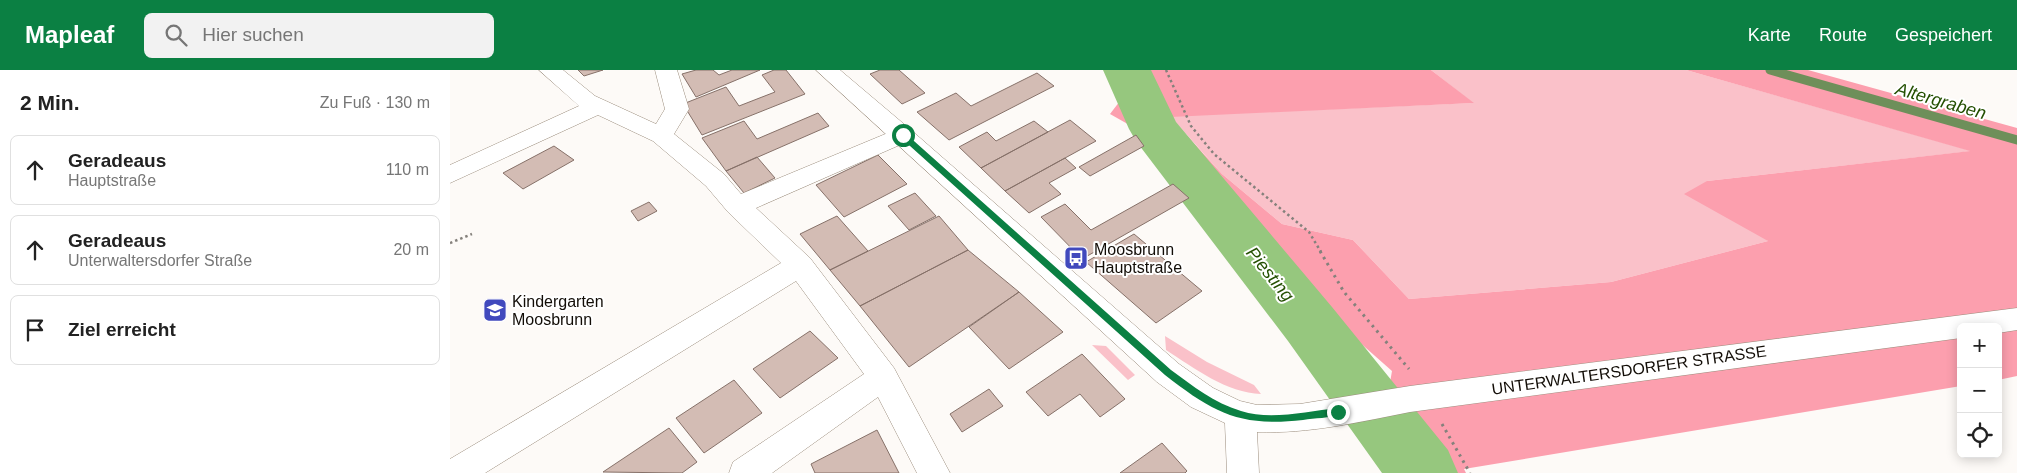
<!DOCTYPE html>
<html lang="de">
<head>
<meta charset="utf-8">
<style>
	:root { --surface:#fff; --page:#f2f2f2; --text:#222; --muted:#767676; --line:#e0e0e0; --accent:#0b8043 }
	body { margin:0; font-family:Arial,sans-serif; background:var(--page); color:var(--text) }
	.controls { position:absolute; right:15px; bottom:15px; display:grid; overflow:hidden; border-radius:8px; box-shadow:0 2px 12px #0003 }
	.controls button { width:45px; height:45px; display:grid; place-items:center; padding:0; border:0; border-bottom:1px solid var(--line); background:var(--surface); color:var(--text); font:25px sans-serif }
	.stop { position:absolute; width:15px; height:15px; margin:-11px; border:4px solid #0b8043; border-radius:50%; background:#fff }
	.stop.end { background:#0b8043; border-color:#fff; box-shadow:0 1px 5px #0008 }
	.list { margin:0; padding:0; list-style:none }
	h2 { display:flex; justify-content:space-between; align-items:center; height:65px; margin:0; padding:0 20px; font-size:21px }
	h2 small { font-size:16px; font-weight:400; color:var(--muted) }
	.list li { display:grid; grid-template-columns:32px 1fr auto; gap:15px; align-items:center; box-sizing:border-box; height:70px; margin:0 10px 10px; padding:0 10px; border:1px solid var(--line); border-radius:8px }
	.list b { display:block; font-size:19px; white-space:nowrap }
	.list p { margin:0; font-size:16px; white-space:nowrap; color:var(--muted) }
	.list em { font-size:16px; font-style:normal; color:var(--muted) }
	.icon { flex:none; width:28px; height:28px; fill:none; stroke:currentColor; stroke-width:2; stroke-linecap:round; stroke-linejoin:round }
	.map { position:relative; flex:none; width:1567px; height:403px; overflow:hidden }
	header { display:flex; align-items:center; gap:30px; box-sizing:border-box; height:70px; padding:0 25px; background:var(--accent); color:#fff }
	header strong { font-size:24px }
	nav { display:flex; gap:28px; margin-inline-start:auto; font-size:18px }
	.search { width:350px; height:45px; background:var(--page); display:flex; align-items:center; gap:12px; box-sizing:border-box; padding:0 18px; border-radius:8px; color:var(--muted); font-size:19px }
	main { display:flex }
	aside { flex:1; background:var(--surface) }
	.map>svg:first-child { display:block }
</style>
</head>
<body>
<header>
<strong>Mapleaf</strong>
<div class="search"><svg class="icon" aria-label="search" viewBox="0 0 24 24"><circle cx="10" cy="10" r="6"/><path d="M15 15l6 6"/></svg>Hier suchen</div>
<nav><a>Karte</a><a>Route</a><a>Gespeichert</a></nav>
</header>
<main>
<aside>
<h2>2 Min.<small>Zu Fuß · 130 m</small></h2>
<ul class="list">
<li><svg class="icon" aria-label="ahead" viewBox="0 0 24 24"><path d="M12 20V5M6 11l6-6 6 6"/></svg><div><b>Geradeaus</b><p>Hauptstraße</p></div><em>110 m</em></li>
<li><svg class="icon" aria-label="ahead" viewBox="0 0 24 24"><path d="M12 20V5M6 11l6-6 6 6"/></svg><div><b>Geradeaus</b><p>Unterwaltersdorfer Straße</p></div><em>20 m</em></li>
<li><svg class="icon" aria-label="arrive" viewBox="0 0 24 24"><path d="M6 21V4h12l-3 4 3 4H6"/></svg><div><b>Ziel erreicht</b></div></li>
</ul>
</aside>
<div class="map">
<svg width="1567" height="403" viewBox="0 0 1567 403">
	<rect width="100%" height="100%" fill="#fdfaf7"/>
	<!-- green -->
	<path fill="#fac1c9" d="M981 0H1236L1522 81 1257 111 1318 171 1161 212 959 229 903 170 832 154 772 104 720 46 1023 33Z
		M715 266 757 292 804 315 811 324C777 323 744 298 716 280Z
		M642 275 656 276 685 305 678 310Z"/>
	<!-- forest -->
	<path fill="#fc9fae" d="M679 0H981L1024 33 720 47 772 104 832 154 903 170 959 229 1161 212 1318 171 1234 124 1257 111 1520 81 1236 0H1358L1567 58V306L1548 310V257H1511V316L1014 399 1016 403H937L927 388 942 301 772 151 720 78 660 44 686 10Z"/>
	<g fill="none" stroke-linecap="round" stroke-linejoin="round">
		<!-- stream -->
		<path stroke="#6e8f5a" stroke-width="9" d="M1320 0 1567 70"/>
		<!-- river -->
		<path fill="#96c77e" fill-rule="evenodd" d="M653 0H701L726 52 882 237 998 380 1008 403H932L838 271 686 71 679 59Z"/>
	</g>
	<!-- building -->
	<path fill="#d3bcb4" stroke="#867169" d="M128 0H153L134 6Z
		M246 0H263L269 5 282 0H310L246 27 232 4Z
		M324 0H336L355 24 252 65 233 34 276 17 289 36 325 22 312 5Z
		M430 0H449L475 23 452 34 420 4Z
		M587 3 604 16 499 70 467 42 506 23 521 36Z
		M368 43 379 56 276 101 252 68 294 51 307 69Z
		M620 50 646 71 555 121 531 98Z
		M584 51 598 62 531 98 509 77 537 62 546 71Z
		M686 65 694 76 640 106 629 97Z
		M104 76 124 90 73 119 53 103Z
		M428 85 457 114 394 147 366 115Z
		M307 87 325 108 294 123 276 101Z
		M615 88 626 98 599 113 611 124 579 143 555 121Z
		M723 114 739 128 632 189 591 147 615 134 641 160Z
		M465 123 486 146 459 160 438 136Z
		M199 132 207 141 188 151 181 141Z
		M387 146 418 181 380 200 350 164Z
		M489 146 518 180 410 236 380 200Z
		M684 164 752 221 706 253 636 192Z
		M518 180 569 222 459 297 410 236Z
		M569 222 613 262 559 299 519 257Z
		M360 261 388 288 330 328 303 299Z
		M632 284 675 329 650 347 630 324 598 346 576 322Z
		M284 310 312 343 254 383 226 348Z
		M539 319 553 336 512 362 500 344Z
		M219 358 247 392 232 403 153 402Z
		M427 360 449 403H365L361 394Z
		M712 373 737 401 735 403H670Z"/>
	<g fill="none" stroke-linecap="round" stroke-linejoin="round">
		<!-- street casing -->
		<g stroke="#9b8d7d" stroke-width="1">
			<path id="street" d="M89 0H113L145 26 206 54 215 39 205 0H227L239 39 224 64 274 104 291 124 445 60 453 57 461 60 465 65 461 70 306 138 360 188 444 298 500 403H467L428 327 322 403H279L283 392 414 304 346 211 35 403H0V389L331 193 278 142 256 116 203 71 148 45 0 113V95L129 36Z"/>
		</g>
		<!-- secondary casing -->
		<g stroke="#9b8d7d" stroke-width="1">
			<path id="secondary" d="M366 0H390L461 60 729 294 763 318 790 331 807 335 850 334 960 316 1567 238V260L1548 263V257H1511V268L960 342C909 352 859 364 807 362L809 403H777L775 353 741 337 707 312Z"/>
		</g>
		<!-- path-far1 -->
		<path stroke="#85817c" stroke-width="2.5" stroke-dasharray="2.5 3" stroke-linecap="butt" d="M716 0 741 56 764 84 859 162 871 182
			M0 173 22 164"/>
		<!-- path -->
		<path stroke="#85817c" stroke-width="3" stroke-dasharray="2.5 4.5" stroke-linecap="butt" d="M870 181 894 222 959 299
			M992 354 1020 403"/>
		<!-- street -->
		<use href="#street" fill="#fff" fill-rule="evenodd"/>
		<!-- secondary -->
		<use href="#secondary" fill="#fff" fill-rule="evenodd"/>
	</g>
	<!-- route -->
	<path fill="#0b8043" d="M450 63H455L721 300C743 316 764 333 791 341 821 351 857 341 888 338L892 342 891 345C879 348 865 348 853 350 789 357 764 343 715 305L450 67Z"/>
	<!-- icons -->
	<defs>
		<g id="bus-square" transform="scale(1.25)"><rect x="-9" y="-9" width="18" height="18" rx="4" fill="#4149bd" stroke="#fff"/><path d="M-5-6H5V4H4V6H2V4H-2V6H-4V4H-5ZM-3.5-4V0h7V-4ZM-3.5 1.2v1.5H-2V1.2ZM2 1.2v1.5H3.5V1.2Z" fill="#fff"/></g>
		<g id="school-square" transform="scale(1.25)"><rect x="-9" y="-9" width="18" height="18" rx="4" fill="#4149bd" stroke="#fff"/><path d="M0-5L7-2L0 1L-7-2ZM-4 1L0 2.5L4 1V4Q0 6-4 4Z" fill="#fff"/></g>
	</defs>
	<g fill-rule="evenodd">
		<use href="#bus-square" x="626" y="188"/>
		<use href="#school-square" x="45" y="240"/>
	</g>
	<g text-anchor="middle" dominant-baseline="central" stroke-width="4" stroke-linejoin="round" paint-order="stroke">
		<!-- poi labels -->
		<g font-size="16" fill="#120d07" stroke="#fff" text-anchor="start">
			<text x="644" y="179">Moosbrunn<tspan x="644" dy="18">Hauptstraße</tspan></text>
			<text x="62" y="231">Kindergarten<tspan x="62" dy="18">Moosbrunn</tspan></text>
		</g>
		<!-- street labels -->
		<g font-size="16" fill="#120d07" stroke="#fff">
			<text transform="translate(1179 300) rotate(-8)">UNTERWALTERSDORFER STRASSE</text>
		</g>
		<!-- water labels -->
		<g font-size="18" font-style="italic" fill="#245002" stroke="#fff">
			<text transform="translate(1491 31) rotate(16)">Altergraben</text>
			<text transform="translate(820 204) rotate(51)">Piesting</text>
		</g>
	</g>
</svg>
<div class="controls">
<button>+</button>
<button>−</button>
<button><svg class="icon" aria-label="locate" viewBox="0 0 24 24"><circle cx="12" cy="12" r="6"/><path d="M12 2v4M12 18v4M2 12h4M18 12h4"/></svg></button>
</div>
<div class="stop" style="left:453px;top:65px"></div>
<div class="stop end" style="left:888px;top:342px"></div>
</div>
</main>
</body>
</html>
